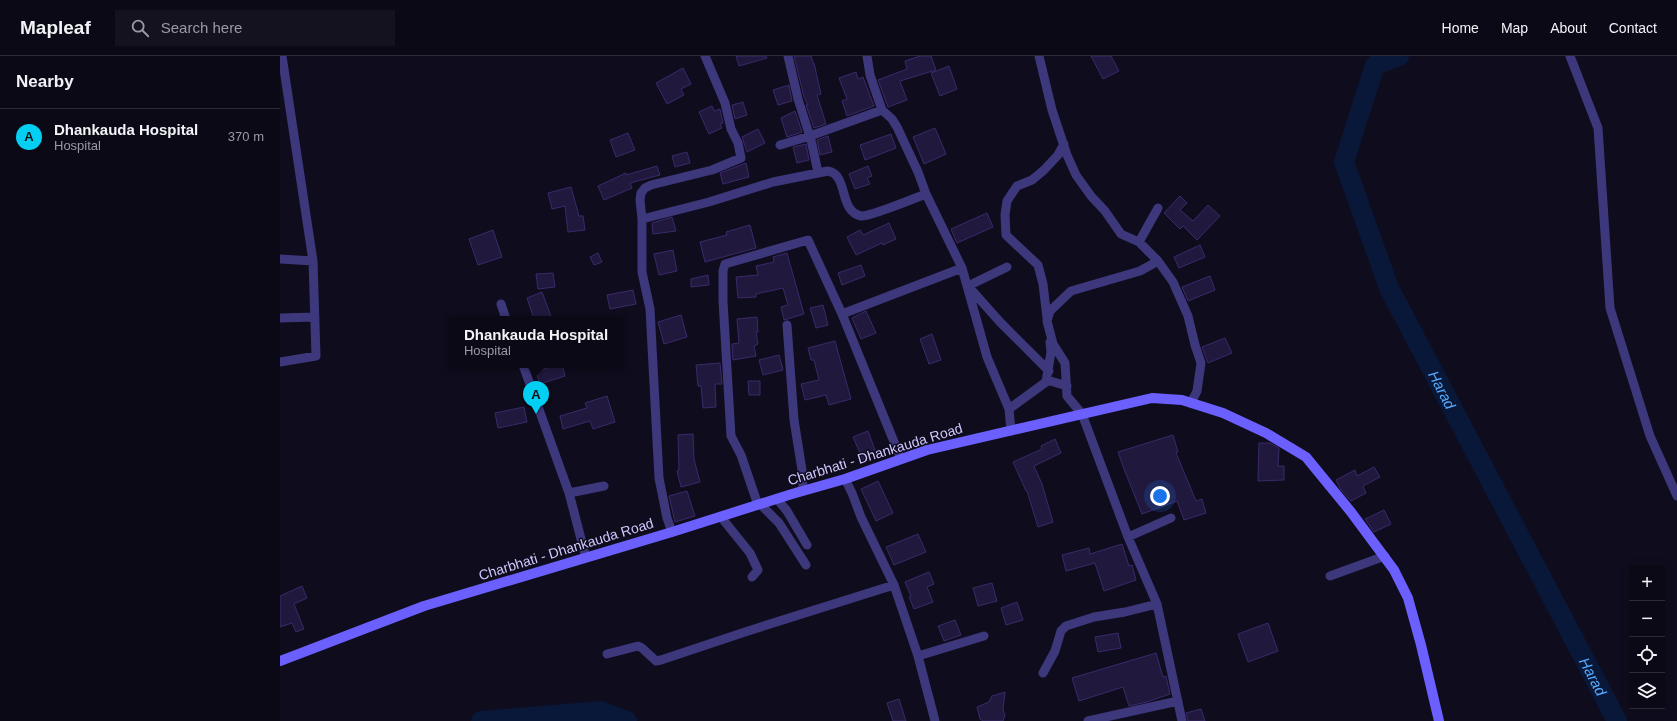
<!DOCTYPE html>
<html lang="en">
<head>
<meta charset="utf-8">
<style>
	:root { --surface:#0b0916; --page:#14121f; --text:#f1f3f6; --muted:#9a9aa1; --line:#2b2a35; --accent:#02cff1 }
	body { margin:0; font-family:Helvetica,sans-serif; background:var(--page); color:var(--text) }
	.controls { position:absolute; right:12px; bottom:12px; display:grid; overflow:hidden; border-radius:0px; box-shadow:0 2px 10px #0003 }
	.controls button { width:36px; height:36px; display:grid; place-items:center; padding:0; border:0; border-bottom:1px solid var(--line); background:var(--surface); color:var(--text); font:20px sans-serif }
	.you { position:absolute; left:880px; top:440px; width:14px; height:14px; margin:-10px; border:3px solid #fff; border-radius:50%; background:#1a73e8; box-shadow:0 0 0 6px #1a73e833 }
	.badge { display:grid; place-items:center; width:26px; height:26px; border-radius:50%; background:var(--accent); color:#111; font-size:13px; font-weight:700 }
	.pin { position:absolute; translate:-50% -33px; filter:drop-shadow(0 1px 2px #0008) }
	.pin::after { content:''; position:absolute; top:21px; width:14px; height:12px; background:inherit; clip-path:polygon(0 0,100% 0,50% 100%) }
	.popup { position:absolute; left:169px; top:260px; width:174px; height:52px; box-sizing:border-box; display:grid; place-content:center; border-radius:0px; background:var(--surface); filter:drop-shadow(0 1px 3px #0005); font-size:13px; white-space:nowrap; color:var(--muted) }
	.popup b { font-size:15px; color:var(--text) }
	.popup::after { content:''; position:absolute; left:50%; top:100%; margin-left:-8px; border:8px solid transparent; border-top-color:var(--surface) }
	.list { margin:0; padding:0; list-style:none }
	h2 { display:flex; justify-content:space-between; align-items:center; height:52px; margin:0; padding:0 16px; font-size:17px }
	h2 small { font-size:13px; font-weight:400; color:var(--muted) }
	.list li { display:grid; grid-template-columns:26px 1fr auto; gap:12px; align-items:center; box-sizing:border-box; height:56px; padding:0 16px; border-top:1px solid var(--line) }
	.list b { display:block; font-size:15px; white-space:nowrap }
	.list p { margin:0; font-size:13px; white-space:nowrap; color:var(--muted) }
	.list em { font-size:13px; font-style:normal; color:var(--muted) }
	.icon { flex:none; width:22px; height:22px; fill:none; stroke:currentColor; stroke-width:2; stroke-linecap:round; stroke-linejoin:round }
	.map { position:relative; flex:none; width:1397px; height:665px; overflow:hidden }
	header { display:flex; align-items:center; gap:24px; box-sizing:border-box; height:56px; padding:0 20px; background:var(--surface); border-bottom:1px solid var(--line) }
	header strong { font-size:19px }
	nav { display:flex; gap:22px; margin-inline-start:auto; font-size:14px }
	.search { width:280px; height:36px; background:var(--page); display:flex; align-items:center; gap:10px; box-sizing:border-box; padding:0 14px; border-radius:0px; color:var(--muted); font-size:15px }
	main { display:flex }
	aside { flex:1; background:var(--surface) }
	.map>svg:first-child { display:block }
</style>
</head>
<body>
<header>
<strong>Mapleaf</strong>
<div class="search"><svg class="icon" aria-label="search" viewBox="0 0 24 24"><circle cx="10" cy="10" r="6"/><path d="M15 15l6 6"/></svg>Search here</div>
<nav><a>Home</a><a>Map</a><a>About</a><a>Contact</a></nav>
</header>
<main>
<aside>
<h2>Nearby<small></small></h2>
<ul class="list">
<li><span class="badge">A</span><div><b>Dhankauda Hospital</b><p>Hospital</p></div><em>370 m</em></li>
</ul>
</aside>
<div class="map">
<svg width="1397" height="665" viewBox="0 0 1397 665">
	<rect width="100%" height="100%" fill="#0f0c1d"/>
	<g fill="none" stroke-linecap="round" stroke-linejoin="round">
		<!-- river -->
		<g stroke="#091839" stroke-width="20">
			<path id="s1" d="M1119 0 1095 9 1064 106 1109 232 1337 665"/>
			<path d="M201 665 321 655 347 665"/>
		</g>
	</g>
	<!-- building -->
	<path fill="#21183e" stroke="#3a2a6a" d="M456 0H486L487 2 459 10Z
		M514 0H531L533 7H534L541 38 537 39 546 68 534 72 526 49H528L524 41Z
		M640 0H651L656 14 620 25 627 44 608 51 598 24 627 13 625 5Z
		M811 0H831L839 15 823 23Z
		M669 10 677 33 660 40 651 17Z
		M403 12 411 28 401 33 404 39 387 48 376 27Z
		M576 16 578 23 583 21 594 50 567 60 562 45 567 43 559 22Z
		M509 29 512 45 498 49 493 34Z
		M463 46 467 59 455 63 452 49Z
		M432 50 434 55 440 53 443 67 440 68 442 72 429 78 419 56Z
		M515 55 522 76 507 81 501 62Z
		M655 72 666 98 644 108 633 81Z
		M478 73 485 87 467 96 462 81Z
		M348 77 355 94 336 101 330 84Z
		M611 78 616 92 585 104 580 89Z
		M548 80 552 96 540 99 537 84Z
		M526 88 529 104 517 107 513 91Z
		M407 96 410 107 395 111 392 100Z
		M466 107 469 121 443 128 440 117Z
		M377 110 380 119 350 127 352 132 324 144 318 130 346 117V119Z
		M588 110 592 120 587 122 590 128 575 133 569 118Z
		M291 131 299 160H303L305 174 288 176 285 150 272 153 268 137Z
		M900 140 907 147 900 154 913 165 928 149 940 160 917 184 903 170 900 173 884 157Z
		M707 157 713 171 677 187 671 173Z
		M392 161 396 175 373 178 372 167Z
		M609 167 616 183 603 189 602 187 576 199 567 181 580 174 583 179Z
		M470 169 476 192 425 206 420 186 447 179 446 176Z
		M213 174 222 201 198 209 189 183Z
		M920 189 925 201 899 212 894 201Z
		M393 194 397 215 379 219 374 198Z
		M318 197 322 206 314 209 310 201Z
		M507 197 524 258 504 264 501 251 508 249 503 232 476 238V241L458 242 456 221 478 219 476 210 494 206 493 201Z
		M581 209 585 220 562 229 558 217Z
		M273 217 275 231 258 233 256 218Z
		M428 219 429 229 411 231V223Z
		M930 220 935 234 908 245 902 231Z
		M353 234 356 248 330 253 327 239Z
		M262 236 272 263H254L247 242Z
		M543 249 548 269 536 272 530 252Z
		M586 255 596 277 581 283 572 262Z
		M401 259 407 281 384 288 378 266Z
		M477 261 478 276H476L478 288 474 290 476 300 453 304 452 288 459 287 457 263Z
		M652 278 661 304 649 308 640 283Z
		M945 282 952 297 928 307 922 291Z
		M555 285 571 343 549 349 546 339 525 344 521 328 539 324 534 304H531L528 292Z
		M499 299 503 314 483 319 479 304Z
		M440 307 442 328H435L436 351 423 352 421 330H418L416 309Z
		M275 309H282L285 320 260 328 256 316Z
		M468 325H480V339H469Z
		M327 340 335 366 313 373 310 365 283 373 280 360 307 352 305 347Z
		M244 351 247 366 218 372 215 357Z
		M588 375 597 399 583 404 573 381Z
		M413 378 414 403 420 426 401 431 397 415 399 414 398 379Z
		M893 379 898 396 896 397 916 445 922 443 926 457 904 464 897 445 862 458 844 413 838 396Z
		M775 383 781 397 754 410 762 428 773 466 758 471 747 435H746L733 406 762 393 761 390Z
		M979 387H990L999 392 998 410H1004V424L978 425Z
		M1094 411 1100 421 1083 430 1086 437 1071 445 1061 434 1056 424 1075 414 1077 420Z
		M598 425 613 457 596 465 581 433Z
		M407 435 415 460 395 466 389 440Z
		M1104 454 1111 468 1094 476 1085 463Z
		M638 478 646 496 614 509 606 491Z
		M842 488 849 510 852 509 856 524 824 535 815 507 786 515 782 499 809 492 810 498Z
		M649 516 654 528 647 531 653 546 634 553 629 541 631 540 625 526Z
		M712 527 717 545 698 550 693 532Z
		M22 530 27 542 14 548 24 573 16 576 12 567 0 571V540Z
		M737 546 743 564 726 569 721 552Z
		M675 564 681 579 664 585 658 570Z
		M988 567 998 595 968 606 958 578Z
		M838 577 841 592 818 596 815 581Z
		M876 597 883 621 886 620 890 638 867 646 849 650 843 631 799 645 792 622Z
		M725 636 723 654 725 659 723 665H703L700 663 697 651 709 646 712 640Z
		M619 643 626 665H613L607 647Z
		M921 653 925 665H908L906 657Z"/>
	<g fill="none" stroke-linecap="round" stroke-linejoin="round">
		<!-- street -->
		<path stroke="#3d377c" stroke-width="9" d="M508 0 518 43 531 84 538 116
			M587 0 590 19 602 54 612 63 617 71 638 116 646 138 682 212 707 301 729 353 731 375
			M759 0 772 54 787 99 796 119 811 140 825 155 841 178 859 186 878 205 893 226 908 260 915 289 921 307 917 335 911 347
			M1290 0 1318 72 1330 252 1370 380 1397 440
			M500 89 530 80 602 54
			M362 163 429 146 493 126 548 115C569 119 558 155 581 160 590 161 635 142 646 138
			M859 186 878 152
			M0 203 33 205
			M878 205 860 215 791 235 770 255 767 265 773 288 785 307 787 340 802 358 848 481 877 548 902 665
			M727 211 688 230 720 266 769 315
			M221 248 226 263
			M562 258 682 212
			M0 262 35 261
			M767 262 763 228 758 209 726 179 725 159 727 145 737 130 752 124 764 114 778 99 784 88
			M507 269 514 364 522 414 523 434 517 436
			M0 306 36 300 33 205 2 0
			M243 309 289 437 306 502
			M767 324 787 330
			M729 353 766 326 771 296 770 286
			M565 423 572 437 581 461 614 529 638 600 655 665
			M289 437 324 430
			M497 443 507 455 527 489
			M480 448 499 467 526 509
			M478 449 461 399 451 380 443 245V215L445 208 528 184 562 258 621 403
			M441 461 470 497 478 514 472 521
			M392 476 387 462 379 422 370 253 362 216V163L360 144 361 137 365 132 371 129 432 114 461 102 458 87 451 73 445 47 425 0
			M848 481 891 462
			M1050 520 1105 500
			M327 598 358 590 362 592 376 605 381 604 468 575 614 529
			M638 600 704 580
			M763 617 775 595 781 575 786 570 814 561 845 556 877 548
			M808 665 898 645"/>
		<!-- secondary -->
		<path stroke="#6b60fe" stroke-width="10" d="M0 605 144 550 392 476 512 438 565 423 647 394 872 342 902 344 943 357 986 377 1026 401 1071 456 1114 514 1128 542 1141 589 1159 665"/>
	</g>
	<g text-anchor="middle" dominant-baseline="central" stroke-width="3" stroke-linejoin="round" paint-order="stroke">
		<!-- street labels -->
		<g font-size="14" fill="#d1c8ff" stroke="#0f0c1d">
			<text transform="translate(595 398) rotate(-17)">Charbhati - Dhankauda Road</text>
			<text transform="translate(286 493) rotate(-17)">Charbhati - Dhankauda Road</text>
		</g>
		<!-- water labels -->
		<g font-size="15" font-style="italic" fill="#57a9fe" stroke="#0f0c1d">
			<text stroke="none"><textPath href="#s1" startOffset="376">Harad</textPath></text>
			<text stroke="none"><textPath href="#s1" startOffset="700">Harad</textPath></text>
		</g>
	</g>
</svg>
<div class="controls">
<button>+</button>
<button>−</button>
<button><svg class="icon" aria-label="locate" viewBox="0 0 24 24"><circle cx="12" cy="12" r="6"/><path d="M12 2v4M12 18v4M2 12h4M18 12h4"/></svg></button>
<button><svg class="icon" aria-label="layers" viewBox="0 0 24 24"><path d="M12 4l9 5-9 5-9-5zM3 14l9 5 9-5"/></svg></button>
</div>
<div class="you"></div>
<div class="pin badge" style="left:256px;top:358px">A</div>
<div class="popup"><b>Dhankauda Hospital</b>Hospital</div>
</div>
</main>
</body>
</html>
